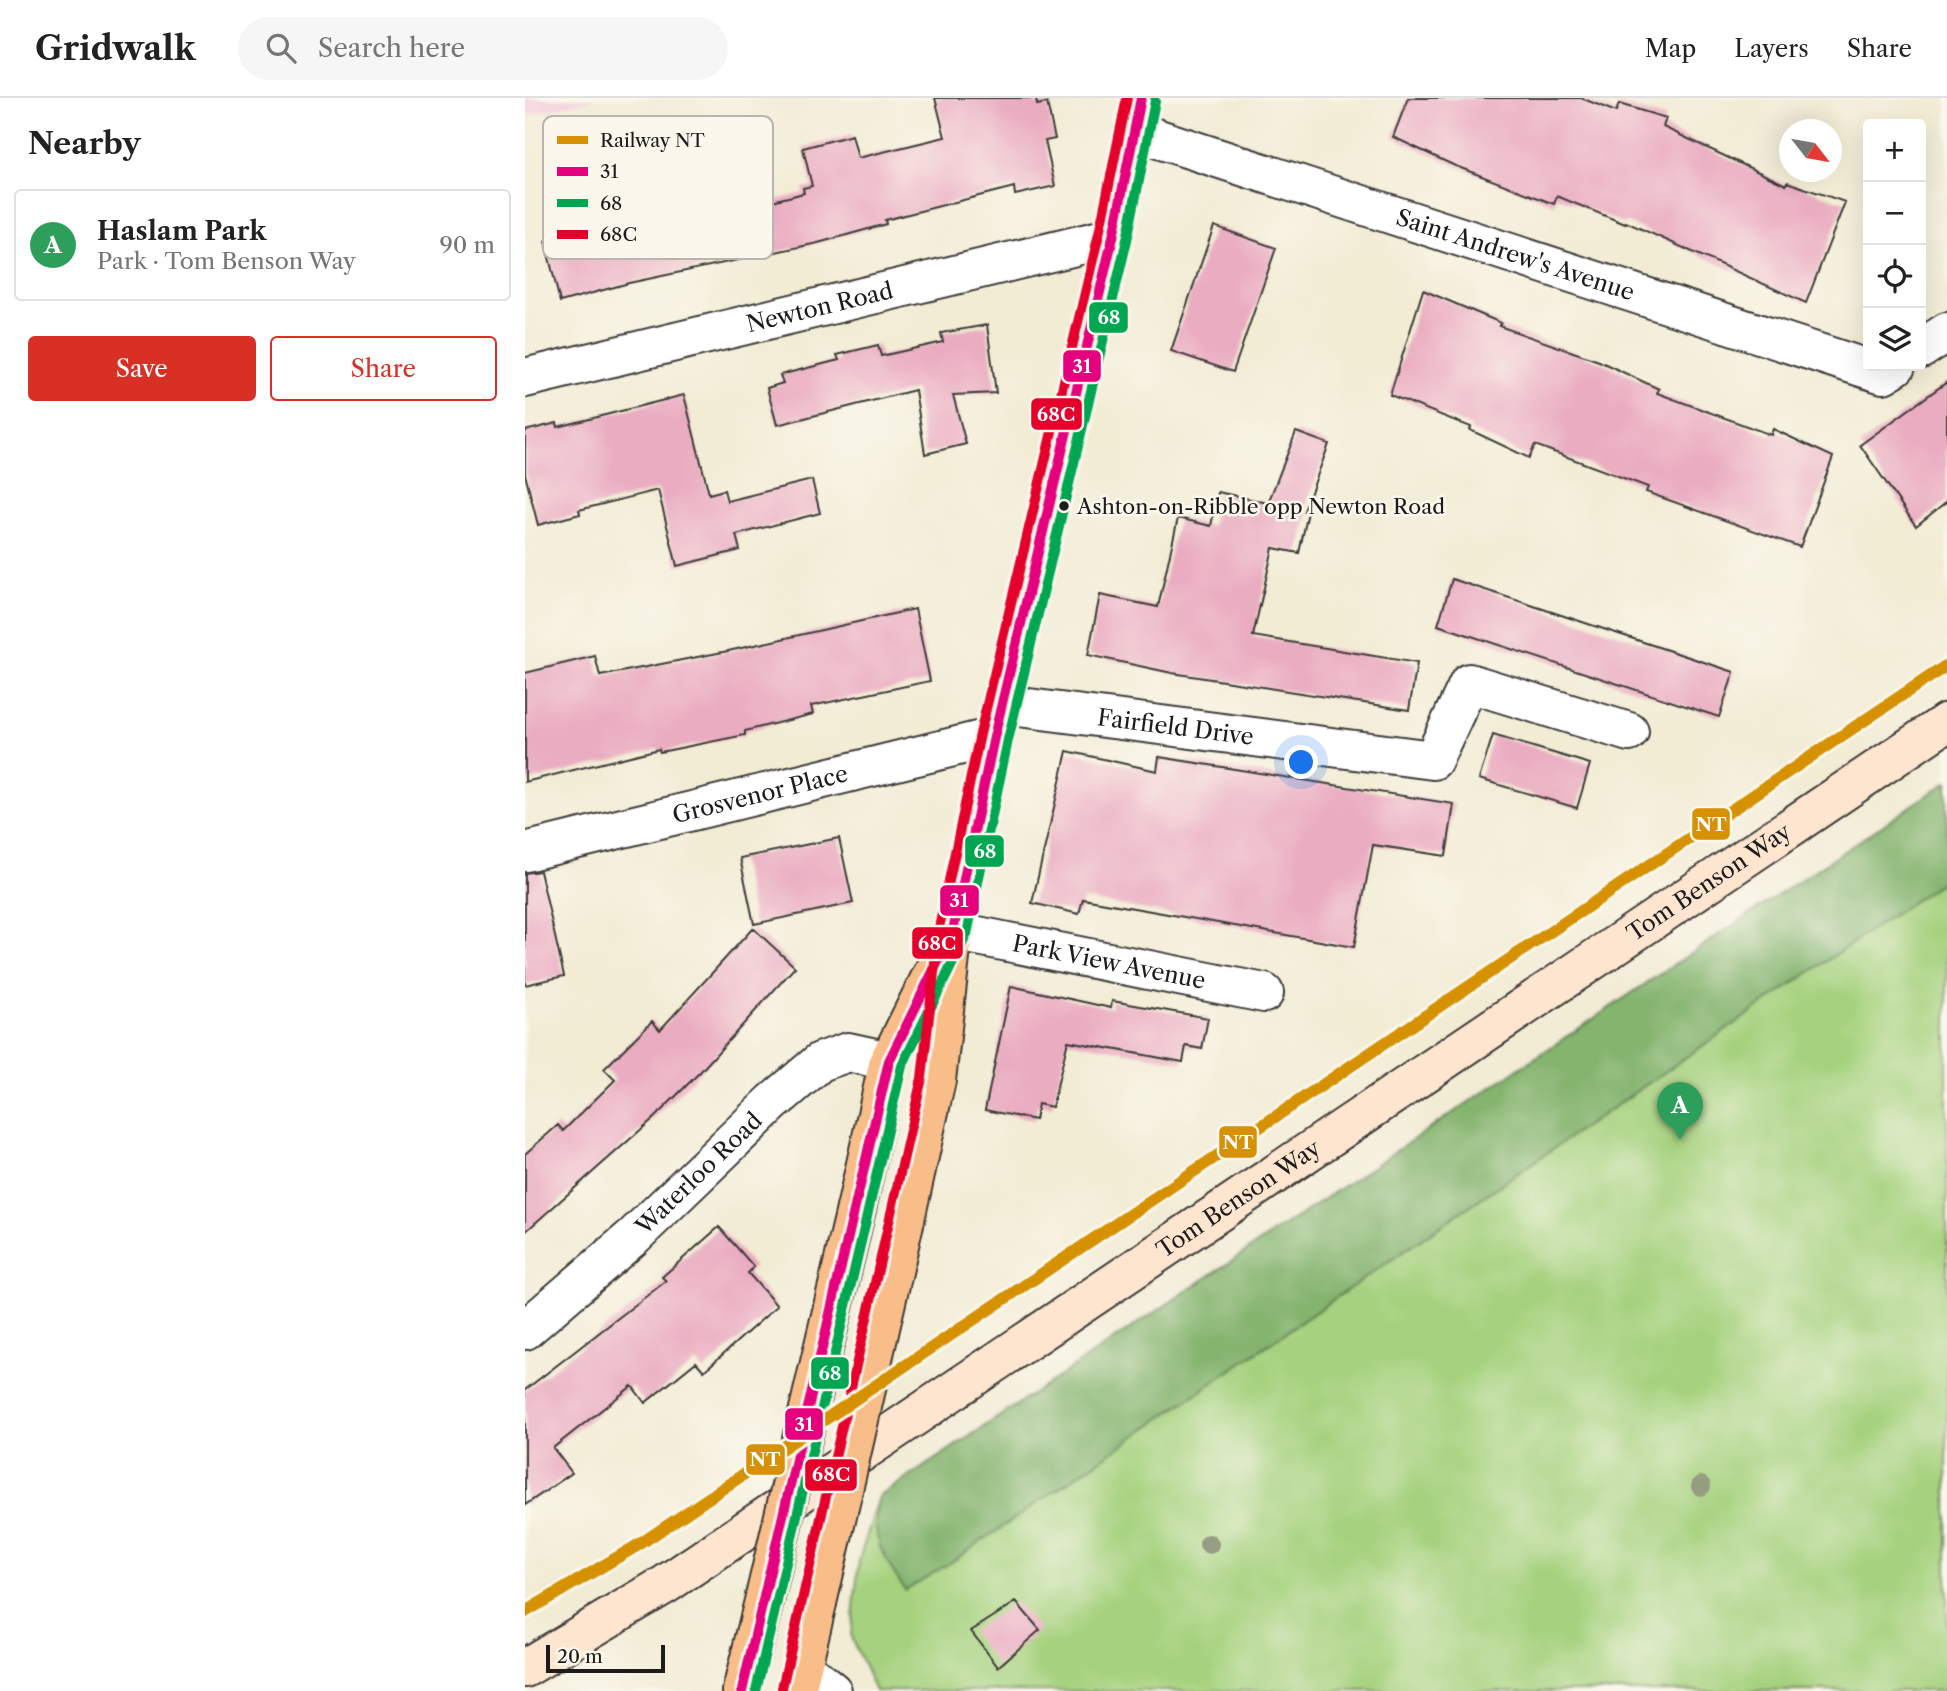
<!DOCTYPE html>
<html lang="en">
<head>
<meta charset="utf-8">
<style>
	:root { --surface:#fff; --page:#f6f6f6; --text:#222; --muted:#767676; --line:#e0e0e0; --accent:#d93025 }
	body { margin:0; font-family:"Libre Caslon Text",serif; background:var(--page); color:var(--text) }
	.controls { position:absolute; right:21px; top:21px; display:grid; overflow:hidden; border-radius:7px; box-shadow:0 7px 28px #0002 }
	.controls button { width:63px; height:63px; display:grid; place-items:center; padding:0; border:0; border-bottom:2px solid var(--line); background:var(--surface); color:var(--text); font:35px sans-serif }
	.compass { position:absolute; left:1254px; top:21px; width:63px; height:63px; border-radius:50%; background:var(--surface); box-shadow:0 7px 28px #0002; rotate:121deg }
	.scale { position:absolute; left:21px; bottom:18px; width:119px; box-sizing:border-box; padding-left:7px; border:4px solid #1c1c1c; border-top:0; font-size:19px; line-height:24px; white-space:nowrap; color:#1c1c1c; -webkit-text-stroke:5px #fbf7ec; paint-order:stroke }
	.you { position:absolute; left:777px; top:665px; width:24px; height:24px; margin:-18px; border:5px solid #fff; border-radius:50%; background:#1a73e8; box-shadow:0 0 0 10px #1a73e833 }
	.badge { display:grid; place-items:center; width:46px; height:46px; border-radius:50%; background:var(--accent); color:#fff; font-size:23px; font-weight:700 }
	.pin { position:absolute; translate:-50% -58px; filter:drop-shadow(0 2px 4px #0008) }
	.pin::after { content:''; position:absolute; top:37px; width:24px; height:21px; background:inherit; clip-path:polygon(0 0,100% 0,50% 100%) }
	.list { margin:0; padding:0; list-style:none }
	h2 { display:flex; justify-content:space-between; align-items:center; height:91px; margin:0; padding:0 28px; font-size:30px }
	h2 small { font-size:23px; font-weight:400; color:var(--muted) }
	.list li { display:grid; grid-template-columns:46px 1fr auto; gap:21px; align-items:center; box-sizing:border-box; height:112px; margin:0 14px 14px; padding:0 14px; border:2px solid var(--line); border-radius:7px }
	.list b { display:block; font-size:26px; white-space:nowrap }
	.list p { margin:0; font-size:23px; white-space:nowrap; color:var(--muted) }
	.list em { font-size:23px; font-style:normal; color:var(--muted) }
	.actions { display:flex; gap:14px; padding:21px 28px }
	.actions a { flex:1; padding:16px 0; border:2px solid var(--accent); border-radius:7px; text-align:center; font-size:24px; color:var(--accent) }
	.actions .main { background:var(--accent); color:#fff }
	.icon { flex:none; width:38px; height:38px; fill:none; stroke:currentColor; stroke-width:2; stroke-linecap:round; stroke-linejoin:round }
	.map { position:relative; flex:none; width:1422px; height:1593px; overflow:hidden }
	header { display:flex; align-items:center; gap:42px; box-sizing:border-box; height:98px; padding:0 35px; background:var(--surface); border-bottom:2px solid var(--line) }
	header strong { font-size:33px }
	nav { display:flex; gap:38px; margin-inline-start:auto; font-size:24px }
	.search { width:490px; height:63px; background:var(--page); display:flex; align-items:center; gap:18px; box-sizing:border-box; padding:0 24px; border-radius:38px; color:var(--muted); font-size:26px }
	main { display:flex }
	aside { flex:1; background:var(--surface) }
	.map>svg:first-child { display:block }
</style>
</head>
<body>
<header>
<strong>Gridwalk</strong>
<div class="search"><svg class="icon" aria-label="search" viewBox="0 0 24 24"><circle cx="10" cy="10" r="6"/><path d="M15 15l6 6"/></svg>Search here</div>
<nav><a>Map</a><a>Layers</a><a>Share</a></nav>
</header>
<main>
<aside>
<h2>Nearby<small></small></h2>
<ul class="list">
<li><span class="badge" style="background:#2e9e5b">A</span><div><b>Haslam Park</b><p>Park · Tom Benson Way</p></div><em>90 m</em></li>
</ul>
<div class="actions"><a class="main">Save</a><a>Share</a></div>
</aside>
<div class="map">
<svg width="1422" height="1593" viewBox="0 0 1422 1593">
	<rect width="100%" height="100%" fill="#fbf7ec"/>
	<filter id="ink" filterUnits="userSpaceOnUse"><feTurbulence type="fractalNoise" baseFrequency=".0143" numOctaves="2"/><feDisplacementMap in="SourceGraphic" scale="14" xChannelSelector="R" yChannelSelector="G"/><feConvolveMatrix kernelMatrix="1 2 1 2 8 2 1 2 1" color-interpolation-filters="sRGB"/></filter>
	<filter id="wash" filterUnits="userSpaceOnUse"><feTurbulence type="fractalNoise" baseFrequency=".00686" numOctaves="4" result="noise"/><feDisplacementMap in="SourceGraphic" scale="28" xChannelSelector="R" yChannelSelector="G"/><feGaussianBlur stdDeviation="1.57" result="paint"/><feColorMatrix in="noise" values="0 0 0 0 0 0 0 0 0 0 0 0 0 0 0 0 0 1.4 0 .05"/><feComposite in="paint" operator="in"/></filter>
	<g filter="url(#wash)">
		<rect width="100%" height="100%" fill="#f2ecd5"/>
		<!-- built -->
		<path fill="#f4cfdc" d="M0 0H72L0 18Z"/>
		<!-- green -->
		<path fill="#a6d27f" stroke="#61774e" stroke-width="2" d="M1422 685V1593H350L326 1539 334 1462 354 1399Z"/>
		<!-- forest -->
		<path fill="#84b46e" stroke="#506845" stroke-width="2" d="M1422 684V780L425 1465 380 1492C358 1458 344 1440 354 1399Z"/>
		<g id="blocks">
			<!-- building -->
			<path fill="#eaacc1" d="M410 0H511L512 7 522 5 530 41 520 43 530 88 490 97 489 89 360 122 361 126 293 145 104 185 35 204 20 143 110 120 105 97 188 78 196 116 279 95 278 90 287 88 278 50 327 37 333 60 420 39Z
				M883 0H1056L1091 14 1094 6 1141 20 1138 29 1261 87 1262 84 1320 104 1281 205 1101 124 1100 126 1032 98 1029 106 928 67 868 39Z
				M689 128 751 150 708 274 646 253Z
				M898 192 976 225 974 228 1074 263 1134 291 1132 295 1246 337 1248 331 1308 359 1275 449 1121 394 1123 389 1010 347 1004 360 945 332 946 329 865 297Z
				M462 227 471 295 428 297 441 346 400 356 390 292 252 327 242 290 258 285 255 277 314 262 312 257 353 247 356 258 418 244 416 235Z
				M1422 284V403L1391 428 1335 347Z
				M159 297 184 396 199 392 202 403 287 382 295 415 211 437 215 452 152 468 133 392 54 412 55 416 13 427 0 376V333L32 325 33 329Z
				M771 334 804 346 779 413 783 414 774 455 748 450 728 538 892 565 884 612 647 575 563 557 575 497 633 509 653 420 686 428 693 394 743 405Z
				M927 481 1209 574 1194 619 913 527Z
				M390 511 405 583 286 608 288 616 220 633V637L135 654 134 651 0 684V575L70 558 75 578 203 553Z
				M968 637 1065 666 1052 710 954 681Z
				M542 653 632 673 634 659 929 706 921 758 848 747 829 849 558 801 554 816 507 805Z
				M314 740 328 805 229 826 215 760Z
				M15 773 39 878 0 887V775Z
				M228 830 270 869 176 973 129 1020 0 1134V1056L33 1027 38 1033 90 982 79 971 127 923 135 932Z
				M486 888 586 910 587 903 683 920 677 951 661 948 658 964 543 943 527 1009 513 1006 510 1022 460 1012Z
				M194 1129 229 1169 223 1175 252 1208 179 1273 171 1264 120 1305 107 1288 28 1350 47 1375 0 1407V1292L141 1183 137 1179Z
				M491 1504 515 1532 473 1569 446 1533Z"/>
		</g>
	</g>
	<g filter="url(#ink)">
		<use href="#blocks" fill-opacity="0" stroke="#3c3b38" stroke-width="2"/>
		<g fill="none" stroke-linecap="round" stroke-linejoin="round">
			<!-- minor casing -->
			<g stroke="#3c3b38" stroke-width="42">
				<g id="minor">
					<path id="s1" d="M609 33 1358 276 1371 268"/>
					<path d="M1396 251 1422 234"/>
					<path id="s2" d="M0 280 588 139"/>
					<path id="s3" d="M479 607 908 662 944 585 1104 634"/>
					<path id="s4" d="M0 754 469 639"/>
					<path id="s5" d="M428 833 739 895"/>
					<path d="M277 1569 307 1593"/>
				</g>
			</g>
			<!-- tertiary casing -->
			<g stroke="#3c3b38" stroke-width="42">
				<g id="tertiary">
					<path id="s6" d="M0 1232 108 1139 247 1005 295 964 323 954 364 963"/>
				</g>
			</g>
			<!-- secondary casing -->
			<g stroke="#3c3b38" stroke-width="42">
				<g id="secondary">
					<path id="s7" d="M0 1570 141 1486 1422 624"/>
				</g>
			</g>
			<!-- trunk casing -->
			<g stroke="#3c3b38" stroke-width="42">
				<path id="trunk" d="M331 1111 364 963 416 859
					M380 1121 411 982 428 833 469 639 588 139 616 0
					M217 1593 240 1499
					M271 1593 292 1505"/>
			</g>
			<!-- minor -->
			<use href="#minor" stroke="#fff" stroke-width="38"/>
			<!-- tertiary -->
			<use href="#tertiary" stroke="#fff" stroke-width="38"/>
			<!-- secondary -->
			<use href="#secondary" stroke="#fde5d0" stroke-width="38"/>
			<!-- trunk -->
			<use href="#trunk" stroke="#f9bd89" stroke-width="38"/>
			<!-- trunk-bridge casing -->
			<g stroke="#3c3b38" stroke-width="42" stroke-linecap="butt">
				<path id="trunk-bridge" d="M240 1499 331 1111
					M292 1505 380 1121"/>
			</g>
			<!-- trunk-bridge -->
			<use href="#trunk-bridge" stroke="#f9bd89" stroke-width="38"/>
			<!-- bus-1 casing -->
			<g stroke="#fbf7ec" stroke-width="16">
				<path id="bus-1" d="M217 1593 364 963 428 833 469 639 588 139 616 0"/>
			</g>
			<!-- bus-2 casing -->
			<g stroke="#fbf7ec" stroke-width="16">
				<path id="bus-2" d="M231 1593 377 968 442 836 483 642 602 142 630 3"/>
			</g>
			<!-- bus-3 casing -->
			<g stroke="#fbf7ec" stroke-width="16">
				<path id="bus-3" d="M257 1590 397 980 414 830 455 636 574 136 602 0"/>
			</g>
			<!-- bus-1 -->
			<use href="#bus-1" stroke="#e5007d" stroke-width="10"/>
			<!-- bus-2 -->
			<use href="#bus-2" stroke="#00a651" stroke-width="10"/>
			<!-- bus-3 -->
			<use href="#bus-3" stroke="#e4002b" stroke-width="10"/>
			<!-- rail-1 casing -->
			<g stroke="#fbf7ec" stroke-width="18">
				<path id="rail-1" d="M0 1514 115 1446 1422 567"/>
			</g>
			<!-- rail-1 -->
			<use href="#rail-1" stroke="#d69104" stroke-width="12"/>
		</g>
		<!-- trees -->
		<g fill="#979d82">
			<circle cx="1176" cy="1388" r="10"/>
			<circle cx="684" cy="1446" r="10"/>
		</g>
	</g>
	<!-- markers -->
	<circle fill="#1c1c1c" stroke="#fbf7ec" stroke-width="2.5" cx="539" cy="408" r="6"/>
	<g text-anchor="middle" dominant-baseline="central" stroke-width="5" stroke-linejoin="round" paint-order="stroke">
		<!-- bus labels -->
		<g font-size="21" fill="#1c1c1c" stroke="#fbf7ec" text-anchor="start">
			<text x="552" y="408">Ashton-on-Ribble opp Newton Road</text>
		</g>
		<!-- street labels -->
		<g font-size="23" fill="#1c1c1c" stroke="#fbf7ec">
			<text stroke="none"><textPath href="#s1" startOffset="401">Saint Andrew's Avenue</textPath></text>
			<text stroke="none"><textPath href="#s2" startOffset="303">Newton Road</textPath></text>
			<text stroke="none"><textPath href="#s3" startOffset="173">Fairfield Drive</textPath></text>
			<text stroke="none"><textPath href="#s4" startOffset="242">Grosvenor Place</textPath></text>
			<text stroke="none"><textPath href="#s7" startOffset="1421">Tom Benson Way</textPath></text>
			<text stroke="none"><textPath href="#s5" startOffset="159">Park View Avenue</textPath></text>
			<text stroke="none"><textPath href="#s6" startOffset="234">Waterloo Road</textPath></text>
			<text stroke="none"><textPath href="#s7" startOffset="854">Tom Benson Way</textPath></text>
		</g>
	</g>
	<!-- legend -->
	<rect x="18" y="18" width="230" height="143" rx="10" fill="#fbf7ec" stroke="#b8b5ae" stroke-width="2"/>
	<rect x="32" y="38" width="31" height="8" fill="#d69104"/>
	<rect x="32" y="69" width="31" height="9" fill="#e5007d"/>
	<rect x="32" y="101" width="31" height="8" fill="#00a651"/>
	<rect x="32" y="132" width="31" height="9" fill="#e4002b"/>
	<g font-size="19" fill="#1c1c1c">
		<text x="75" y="49">Railway NT</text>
		<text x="75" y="80">31</text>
		<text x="75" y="112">68</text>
		<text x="75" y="143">68C</text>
	</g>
	<g stroke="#fbf7ec" stroke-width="2.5">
		<rect x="563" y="203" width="41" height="33" rx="7" fill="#00a651"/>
		<rect x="537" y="251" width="40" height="34" rx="7" fill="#e5007d"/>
		<rect x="505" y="299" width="53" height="34" rx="7" fill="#e4002b"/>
		<rect x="1166" y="709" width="40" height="34" rx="7" fill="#d69104"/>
		<rect x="439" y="736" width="41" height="34" rx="7" fill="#00a651"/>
		<rect x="414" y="786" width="41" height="33" rx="7" fill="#e5007d"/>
		<rect x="386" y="828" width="53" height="34" rx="7" fill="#e4002b"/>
		<rect x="693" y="1027" width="40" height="34" rx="7" fill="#d69104"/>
		<rect x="285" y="1258" width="40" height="34" rx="7" fill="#00a651"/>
		<rect x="259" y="1309" width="40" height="34" rx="7" fill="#e5007d"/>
		<rect x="220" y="1345" width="41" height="33" rx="7" fill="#d69104"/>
		<rect x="279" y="1360" width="54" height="34" rx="7" fill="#e4002b"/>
	</g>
	<g font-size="19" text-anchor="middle" font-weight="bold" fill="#fff">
		<text x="584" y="226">68</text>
		<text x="557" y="275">31</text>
		<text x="531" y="323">68C</text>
		<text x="1186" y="733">NT</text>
		<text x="460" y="760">68</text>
		<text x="434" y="809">31</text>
		<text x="412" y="852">68C</text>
		<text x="713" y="1051">NT</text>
		<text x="305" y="1282">68</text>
		<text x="279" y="1333">31</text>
		<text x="240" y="1368">NT</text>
		<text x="306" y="1383">68C</text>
	</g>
</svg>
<div class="controls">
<button>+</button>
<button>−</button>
<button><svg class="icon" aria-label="locate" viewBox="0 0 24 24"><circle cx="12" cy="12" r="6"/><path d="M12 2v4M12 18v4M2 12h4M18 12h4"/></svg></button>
<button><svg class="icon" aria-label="layers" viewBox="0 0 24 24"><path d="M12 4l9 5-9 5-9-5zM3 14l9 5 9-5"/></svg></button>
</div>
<svg class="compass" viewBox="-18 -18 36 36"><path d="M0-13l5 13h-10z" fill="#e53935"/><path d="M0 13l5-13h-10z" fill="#767676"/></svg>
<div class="scale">20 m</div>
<div class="you"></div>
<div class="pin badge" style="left:1155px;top:1042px;background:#2e9e5b">A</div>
</div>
</main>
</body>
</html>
